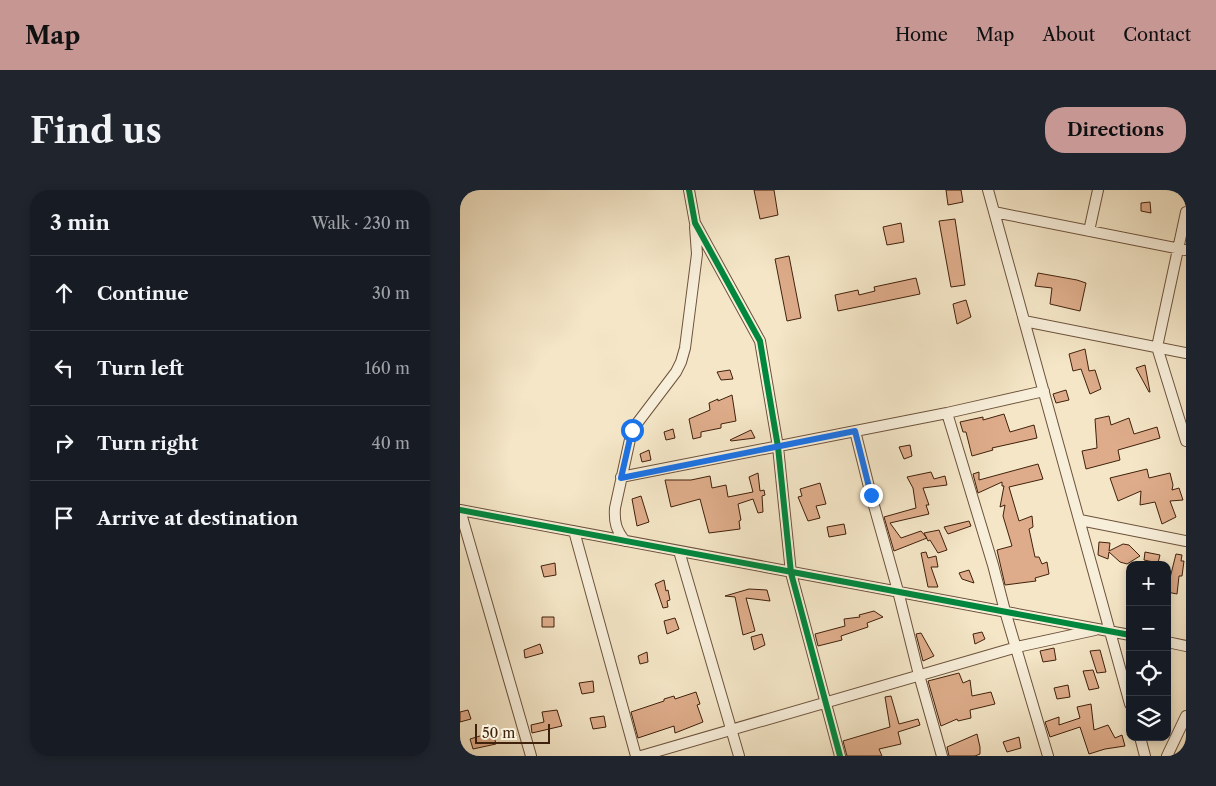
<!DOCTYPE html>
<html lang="en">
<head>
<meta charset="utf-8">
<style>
	:root { --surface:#171b24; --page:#20242c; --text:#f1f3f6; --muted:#9ea1a6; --line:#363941; --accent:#c59692 }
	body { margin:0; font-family:"Libre Caslon Text",serif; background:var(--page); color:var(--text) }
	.controls { position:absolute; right:15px; bottom:15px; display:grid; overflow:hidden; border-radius:10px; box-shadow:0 2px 8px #0003 }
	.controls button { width:45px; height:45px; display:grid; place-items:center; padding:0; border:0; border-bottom:1px solid var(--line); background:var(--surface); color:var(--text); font:25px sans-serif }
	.scale { position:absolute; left:15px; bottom:12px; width:75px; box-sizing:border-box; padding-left:5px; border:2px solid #40210c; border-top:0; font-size:14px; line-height:18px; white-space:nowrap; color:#40210c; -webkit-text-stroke:4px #f8efdb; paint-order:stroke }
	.stop { position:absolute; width:15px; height:15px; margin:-11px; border:4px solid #1a73e8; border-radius:50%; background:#fff }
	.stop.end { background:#1a73e8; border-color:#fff; box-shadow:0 1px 5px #0008 }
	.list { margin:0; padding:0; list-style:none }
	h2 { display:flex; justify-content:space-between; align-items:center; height:65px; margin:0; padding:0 20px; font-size:21px }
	h2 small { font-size:16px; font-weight:400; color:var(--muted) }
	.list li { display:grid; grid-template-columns:32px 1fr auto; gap:15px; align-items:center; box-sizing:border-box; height:75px; padding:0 20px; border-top:1px solid var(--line) }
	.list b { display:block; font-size:19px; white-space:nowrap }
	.list em { font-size:16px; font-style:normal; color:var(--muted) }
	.icon { flex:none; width:28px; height:28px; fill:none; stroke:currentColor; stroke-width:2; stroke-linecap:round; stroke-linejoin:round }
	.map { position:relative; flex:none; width:726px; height:566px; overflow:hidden; border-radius:20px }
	header { display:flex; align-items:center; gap:30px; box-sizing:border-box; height:70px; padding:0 25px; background:var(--accent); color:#111 }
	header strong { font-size:24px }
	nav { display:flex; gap:28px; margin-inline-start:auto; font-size:18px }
	.intro { display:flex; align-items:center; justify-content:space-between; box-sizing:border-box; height:120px; padding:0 30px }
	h1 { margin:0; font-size:35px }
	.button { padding:12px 22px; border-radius:20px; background:var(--accent); color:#111; font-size:18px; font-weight:700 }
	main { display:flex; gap:30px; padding:0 30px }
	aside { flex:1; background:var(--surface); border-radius:20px; box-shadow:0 2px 8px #0003 }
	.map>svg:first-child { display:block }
</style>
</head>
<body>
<header>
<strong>Map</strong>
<nav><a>Home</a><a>Map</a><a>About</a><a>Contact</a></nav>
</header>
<div class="intro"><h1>Find us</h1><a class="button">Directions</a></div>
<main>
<aside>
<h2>3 min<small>Walk · 230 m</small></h2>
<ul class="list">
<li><svg class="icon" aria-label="ahead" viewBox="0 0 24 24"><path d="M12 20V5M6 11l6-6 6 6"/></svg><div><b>Continue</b></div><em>30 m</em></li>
<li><svg class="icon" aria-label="left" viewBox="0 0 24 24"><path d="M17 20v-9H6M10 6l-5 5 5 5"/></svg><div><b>Turn left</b></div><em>160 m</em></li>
<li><svg class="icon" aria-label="right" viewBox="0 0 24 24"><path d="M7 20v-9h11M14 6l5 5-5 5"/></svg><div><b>Turn right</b></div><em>40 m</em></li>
<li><svg class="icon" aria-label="arrive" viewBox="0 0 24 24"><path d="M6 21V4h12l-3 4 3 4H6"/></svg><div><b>Arrive at destination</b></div></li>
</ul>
</aside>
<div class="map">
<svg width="726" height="566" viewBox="0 0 726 566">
	<rect width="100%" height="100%" fill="#f4e6c7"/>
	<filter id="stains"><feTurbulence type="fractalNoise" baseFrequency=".004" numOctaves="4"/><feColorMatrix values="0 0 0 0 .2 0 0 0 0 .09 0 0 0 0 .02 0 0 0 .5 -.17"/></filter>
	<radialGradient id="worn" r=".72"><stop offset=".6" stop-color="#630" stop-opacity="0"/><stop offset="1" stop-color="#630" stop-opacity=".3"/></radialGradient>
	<!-- building -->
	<path fill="#deac8a" stroke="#40210c" d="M294 0H314L318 25 300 29Z
		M486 0H501L503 12 488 15Z
		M690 12 691 23 681 21V13Z
		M495 29 505 95 491 97 479 31Z
		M441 33 444 52 427 55 423 37Z
		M329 66 341 128 327 131 315 69Z
		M578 83 617 90 626 93 620 121 590 114 592 98 575 96Z
		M456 88 460 104 378 121 375 105 398 100 399 105 415 101 414 97Z
		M506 110 511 127 497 134 493 114Z
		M625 159 629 181 635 180 641 199 630 204 621 179 613 181 609 164Z
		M685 175 690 202H689L676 178Z
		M270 180 273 189 261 190 257 182Z
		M606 200 609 210 596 213 593 204Z
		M272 205 276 231 261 234V238L241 242V247L233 249 229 229 250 220 249 213 258 209V211Z
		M544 224 550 242 574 235 577 248 532 258 533 260 512 266 506 242H503L500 232 523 227V230Z
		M649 226 651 235 669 228 674 244 697 237 700 248 658 260 660 270 626 279 622 261 637 258 635 229Z
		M213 239 215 248 206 250 204 242Z
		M291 240 295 248 271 251 270 250Z
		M450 255 452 266 444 269 439 257Z
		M189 260 191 270 182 272 180 264Z
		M578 274 583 289 549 297 559 331 572 326 573 337 569 339 575 367H579L582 374 587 372 589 384 575 388 576 391 545 395 537 360 552 356 543 326 545 315 540 317 544 296H542V292L518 303 513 284 519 282V290Z
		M687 279 689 288 710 283 713 295 712 300 719 298 723 310 710 311 716 327 702 334 695 312 680 315 681 301 658 311 650 288Z
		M471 282 474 289 485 286 487 295 463 298 469 315H466L469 324 430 333 441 348 461 341 467 348 434 361 424 327 456 318 453 298 447 287Z
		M298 283 300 301 304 300 305 305 302 306 303 322 298 323 293 309 278 314 281 330 279 331 280 339 249 343 240 309 211 317 205 290H231L250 286 252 298 266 295 268 307 293 302 289 287Z
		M360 293 366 314 356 316 360 328 348 331 338 307 342 306 340 299Z
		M181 306 189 332 177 336 172 309Z
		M509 331 511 336 488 344 484 337Z
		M384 334 386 344 369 347 367 337Z
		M479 340 487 360 478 363 470 350 468 351 464 343Z
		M639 352 650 353 649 361 663 354 669 355 680 366 667 374 660 372 649 362 648 369 638 365Z
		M466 362 468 368 476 366 478 377H471L478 397H468L461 363Z
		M685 362 700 365 698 373 684 370Z
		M716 364 722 365 721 371H724L722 386H719L717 404 707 402V392H709Z
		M95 373 96 385 84 387 81 376Z
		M509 380 514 393 502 389 499 383Z
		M204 390 206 401 208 400 210 410 207 411 208 417 203 418 195 394Z
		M289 399 307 400 310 411 286 408 295 441 283 445 275 407 265 406Z
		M414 421 423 427 407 433 408 437 381 446 382 450 358 456 355 444 385 436 384 429 400 427 399 425Z
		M82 427H94V437H82Z
		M215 428 219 439 207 444 204 431Z
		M522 442 525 449 515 454 513 444Z
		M461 443 474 466 463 471 456 444Z
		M302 444 305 455 294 460 291 447Z
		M80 454 83 463 65 468 64 460Z
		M594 458 596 470 583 472 580 461Z
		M640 460 646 482 637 483 630 461Z
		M187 462 188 472 180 474 178 466Z
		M633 480 639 498 629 500 623 481Z
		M499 483 503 493 510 490 512 506 531 502 535 514 510 520 511 528 498 531 497 529 481 536 468 491Z
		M133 491 134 502 122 504 119 493Z
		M608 495 610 507 597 509 594 498Z
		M236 502 240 514 237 515 243 532 215 543 214 536 178 548 171 522 204 511V509L214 506 215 509Z
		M431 506 439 534 458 529 460 535 438 542 441 554 419 559 422 566H387L383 551 430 537 425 507Z
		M631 514 634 540 648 535 655 548 662 545 665 556 645 559 629 564 620 537 590 547 585 532 599 527V535L620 528 617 517Z
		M8 520 11 529 0 532V522Z
		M97 520 102 536 72 543 71 535 84 532 82 522Z
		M144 526 146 537 133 539 130 528Z
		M33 542 36 554 13 559 10 549Z
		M517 544 520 557V564L515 566H489L487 557Z
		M559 547 561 558 547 562 543 552Z"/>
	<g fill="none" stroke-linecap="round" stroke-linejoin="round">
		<!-- street casing -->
		<g stroke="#6d523b" stroke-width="12">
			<path id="street" d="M229 0 235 33 300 151 318 257 331 383 380 566
				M528 0 670 514
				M534 22 726 60
				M726 22 697 157 726 251
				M629 41 638 0
				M564 131 726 163
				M487 223 533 375 545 421 588 566
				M395 241 411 305 438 401 459 485 482 566
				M161 287 487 223 584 201
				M0 320 670 445
				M0 320 71 566
				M620 330 726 351
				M114 341 176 566
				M165 351C156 340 154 332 155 318L172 240 216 182 221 172 225 158 237 64 235 37
				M219 361 279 566
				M707 452 726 456
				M680 547 685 566
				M181 566 557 457 635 440
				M707 566 726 526"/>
		</g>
		<!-- street -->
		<use href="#street" stroke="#f8efdb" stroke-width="10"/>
		<!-- cycleway casing -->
		<g stroke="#f8efdb" stroke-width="9">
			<path id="cycleway" d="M229 0 235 33 300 151 318 257 331 383 380 566
				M0 320 670 445"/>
		</g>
		<!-- cycleway -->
		<use href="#cycleway" stroke="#00873e" stroke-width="6"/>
	</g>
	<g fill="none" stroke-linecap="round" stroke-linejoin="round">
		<!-- route -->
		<path stroke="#1a73e8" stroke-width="6" d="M172 240 161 288 395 241 411 305"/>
	</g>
	<rect width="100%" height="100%" filter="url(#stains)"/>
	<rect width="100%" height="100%" fill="url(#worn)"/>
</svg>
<div class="controls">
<button>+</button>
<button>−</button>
<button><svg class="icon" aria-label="locate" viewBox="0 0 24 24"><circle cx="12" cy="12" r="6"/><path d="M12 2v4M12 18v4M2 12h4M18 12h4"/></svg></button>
<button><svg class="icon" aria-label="layers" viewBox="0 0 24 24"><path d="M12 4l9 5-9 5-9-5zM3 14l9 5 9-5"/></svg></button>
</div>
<div class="scale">50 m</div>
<div class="stop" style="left:172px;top:240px"></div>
<div class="stop end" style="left:411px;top:305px"></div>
</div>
</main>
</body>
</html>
